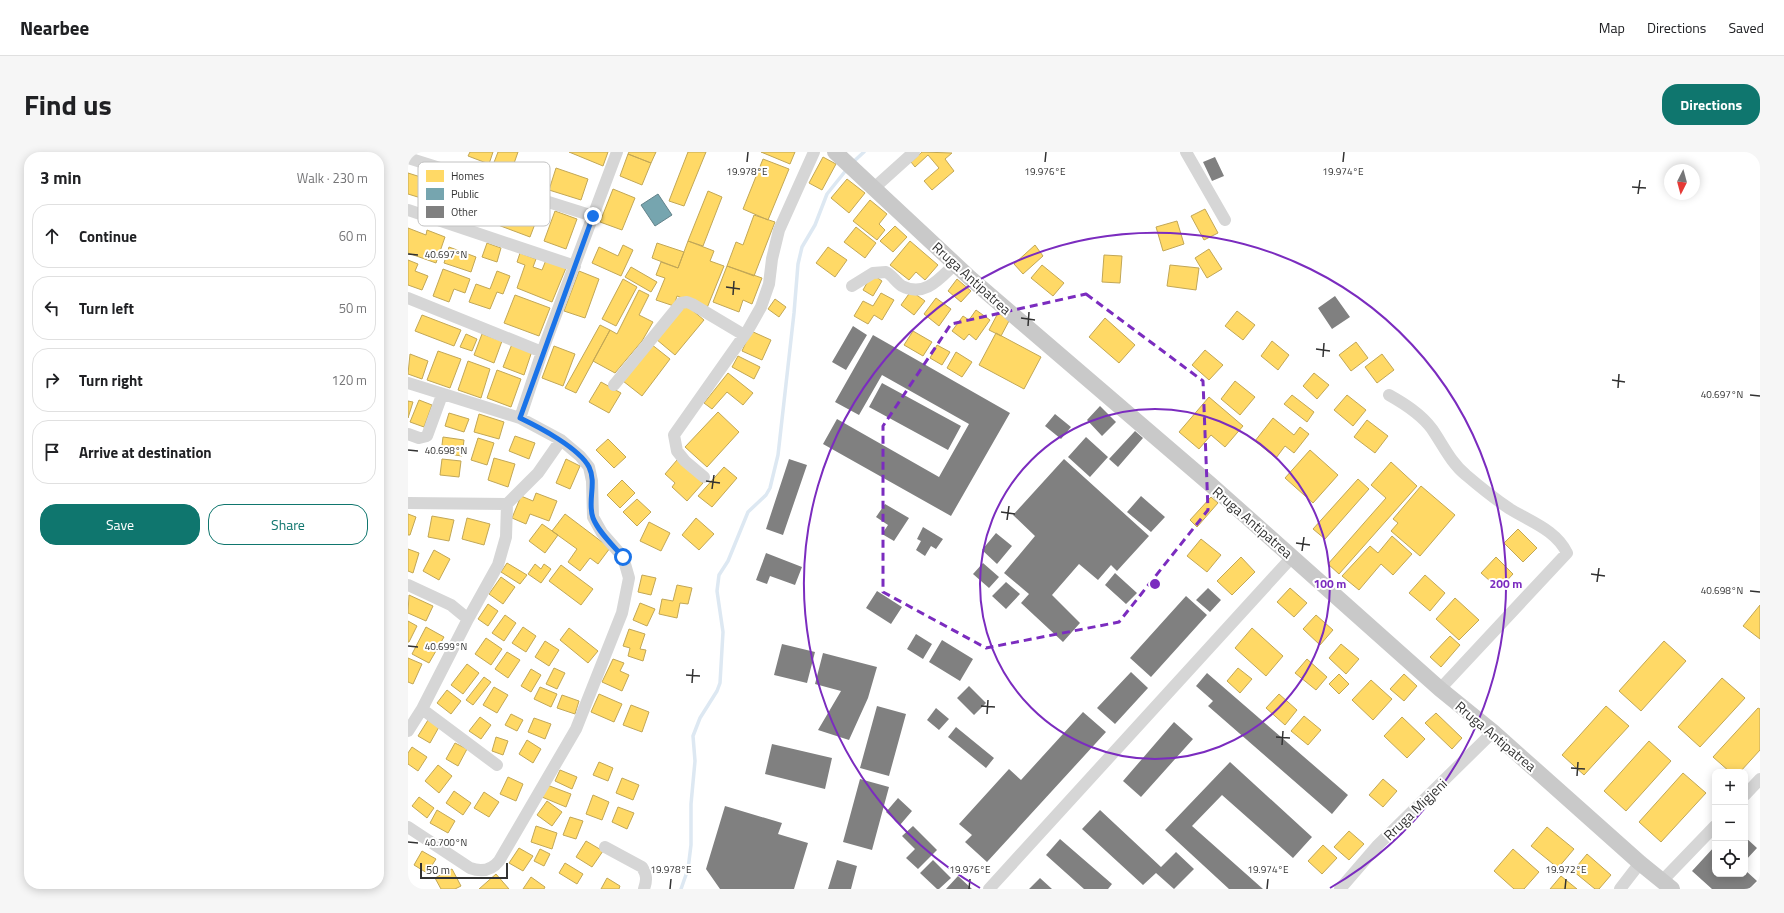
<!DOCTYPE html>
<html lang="en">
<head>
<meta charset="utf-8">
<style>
	:root { --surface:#fff; --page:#f6f6f6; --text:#202124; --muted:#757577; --line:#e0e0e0; --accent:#0f766e }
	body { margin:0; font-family:"Titillium Web",sans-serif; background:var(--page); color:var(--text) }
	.controls { position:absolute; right:12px; bottom:12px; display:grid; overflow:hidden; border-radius:8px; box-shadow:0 2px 10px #0003 }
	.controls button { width:36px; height:36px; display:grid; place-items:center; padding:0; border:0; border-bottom:1px solid var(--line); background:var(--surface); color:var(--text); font:20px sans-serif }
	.compass { position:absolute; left:1256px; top:12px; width:36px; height:36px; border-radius:50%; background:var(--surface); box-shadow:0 2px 10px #0003; rotate:186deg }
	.scale { position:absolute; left:12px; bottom:10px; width:88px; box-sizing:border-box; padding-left:4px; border:2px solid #323232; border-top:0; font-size:11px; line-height:14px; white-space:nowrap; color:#323232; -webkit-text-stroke:3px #fff; paint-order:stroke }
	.stop { position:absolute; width:12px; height:12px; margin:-9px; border:3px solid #1a73e8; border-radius:50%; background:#fff }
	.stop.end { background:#1a73e8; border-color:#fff; box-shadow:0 1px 4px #0008 }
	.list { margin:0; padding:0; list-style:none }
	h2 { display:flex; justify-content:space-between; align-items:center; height:52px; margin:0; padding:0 16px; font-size:17px }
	h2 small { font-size:13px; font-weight:400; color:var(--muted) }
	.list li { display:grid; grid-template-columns:26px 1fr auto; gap:12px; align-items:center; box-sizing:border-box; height:64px; margin:0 8px 8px; padding:0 8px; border:1px solid var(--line); border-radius:16px }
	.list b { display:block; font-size:15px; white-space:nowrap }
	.list em { font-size:13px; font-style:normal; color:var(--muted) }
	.actions { display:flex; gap:8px; padding:12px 16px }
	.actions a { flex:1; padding:9px 0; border:1px solid var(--accent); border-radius:16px; text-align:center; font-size:14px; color:var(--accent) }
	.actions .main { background:var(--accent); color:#fff }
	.icon { flex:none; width:22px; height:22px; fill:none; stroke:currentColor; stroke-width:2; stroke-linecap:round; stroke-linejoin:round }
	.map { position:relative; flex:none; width:1352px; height:737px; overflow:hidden; border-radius:16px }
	header { display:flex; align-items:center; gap:24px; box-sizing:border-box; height:56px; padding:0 20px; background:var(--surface); border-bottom:1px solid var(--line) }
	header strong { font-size:19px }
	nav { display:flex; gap:22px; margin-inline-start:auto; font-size:14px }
	.intro { display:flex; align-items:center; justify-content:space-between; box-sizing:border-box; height:96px; padding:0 24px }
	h1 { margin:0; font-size:28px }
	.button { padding:10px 18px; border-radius:16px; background:var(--accent); color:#fff; font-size:14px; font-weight:700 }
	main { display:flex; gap:24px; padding:0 24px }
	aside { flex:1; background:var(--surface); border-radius:16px; box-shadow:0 2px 10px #0003 }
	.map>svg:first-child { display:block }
</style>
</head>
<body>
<header>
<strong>Nearbee</strong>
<nav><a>Map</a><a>Directions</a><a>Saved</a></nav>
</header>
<div class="intro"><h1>Find us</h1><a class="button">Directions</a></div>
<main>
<aside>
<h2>3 min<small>Walk · 230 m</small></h2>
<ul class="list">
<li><svg class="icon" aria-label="ahead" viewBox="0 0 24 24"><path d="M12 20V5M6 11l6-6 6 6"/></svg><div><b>Continue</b></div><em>60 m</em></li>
<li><svg class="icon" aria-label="left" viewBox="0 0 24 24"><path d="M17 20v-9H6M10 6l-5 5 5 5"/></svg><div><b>Turn left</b></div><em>50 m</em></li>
<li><svg class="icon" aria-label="right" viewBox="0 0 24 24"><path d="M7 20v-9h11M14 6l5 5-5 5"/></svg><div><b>Turn right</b></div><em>120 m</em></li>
<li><svg class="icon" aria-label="arrive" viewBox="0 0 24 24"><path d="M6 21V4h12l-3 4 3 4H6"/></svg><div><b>Arrive at destination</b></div></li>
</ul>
<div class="actions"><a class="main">Save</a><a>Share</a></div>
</aside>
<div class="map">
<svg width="1352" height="737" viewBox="0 0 1352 737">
	<rect width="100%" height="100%" fill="#fff"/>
	<!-- homes -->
	<path fill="#ffd966" stroke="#c2a756" d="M62 0H85L81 12 60 4Z
		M90 0H110L103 20 85 13Z
		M161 0H200L195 14Z
		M221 0H248L243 11 220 2Z
		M280 0H298L276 54 261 49Z
		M353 0H387L382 12Z
		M514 0 544 1 537 7 546 19 524 38 516 29 531 16 520 3 507 15 503 10Z
		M220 2 243 11 234 33 212 24Z
		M415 5 428 12 414 38 401 31Z
		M355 7 381 17 360 68 335 57Z
		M148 16 180 27 173 48 141 38Z
		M0 21 19 27 13 46 0 42Z
		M439 27 457 41 441 61 423 46Z
		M205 37 227 46 214 78 192 70Z
		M300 39 314 45 295 94 280 89Z
		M111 48 133 56 122 85 90 73 95 59 106 62Z
		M462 48 479 62 471 72 477 78 469 88 445 69Z
		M797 57 810 81 796 88 783 64Z
		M147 59 169 67 158 97 136 89Z
		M346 63 367 70 346 124 319 114 328 90 335 93Z
		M769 69 776 92 755 99 748 75Z
		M487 74 499 85 485 100 472 89Z
		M448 75 468 91 457 106 436 90Z
		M0 76 18 83 19 78 37 85 28 111 0 101Z
		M280 89 306 99 302 109 316 114 299 156 269 144 266 154 248 148 257 126 248 123 253 110 270 116Z
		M502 89 530 113 517 128 508 120 501 128 482 113Z
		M79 91 93 96 89 110 74 105Z
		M249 91 276 100 270 116 244 106Z
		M215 93 225 98 213 124 184 111 191 95 210 104Z
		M627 93 635 104 615 122 606 112Z
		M41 95 68 105 63 120 36 111Z
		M420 95 439 108 427 125 408 111Z
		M801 97 814 117 799 126 787 106Z
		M112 101 128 107 125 115 134 118 138 108 158 116 144 150 109 136 117 113 109 110Z
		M696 103 714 104 712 131 694 130Z
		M0 108 10 112 7 119 20 124 14 138 0 133Z
		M634 113 656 131 645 144 623 126Z
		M762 113 791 116 788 138 759 134Z
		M319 114 354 126 344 152 335 148 331 160 305 150Z
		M223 115 249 130 243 140 217 125Z
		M35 117 62 127 57 141 46 137 41 150 25 144Z
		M89 119 102 124 95 142 89 140 82 157 61 150 68 132 82 137Z
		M171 119 191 127 177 166 156 159Z
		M464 122 474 129 465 144 455 138Z
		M215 127 229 135 208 174 194 167Z
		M549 127 563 139 553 150 540 139Z
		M231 138 241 143 231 163 245 170 234 189 207 221 185 209 202 178 209 182Z
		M503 139 517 149 506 163 493 153Z
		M473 141 486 148 474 168 466 163 460 172 446 164 455 149 465 154Z
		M107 143 142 156 131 184 96 171Z
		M528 146 543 157 531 174 516 162Z
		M367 147 378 155 371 165 360 157Z
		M277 152 296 168 267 203 248 187Z
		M568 158 582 168 568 188 561 182 556 188 544 179 555 164 561 168Z
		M829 159 847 173 835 188 817 174Z
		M590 161 602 167 593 184 581 178Z
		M14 163 53 178 46 194 7 179Z
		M697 166 727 193 711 211 681 185Z
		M192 173 202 178 168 241 157 236Z
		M343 179 363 188 354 208 334 199Z
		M505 179 524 190 515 204 496 193Z
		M588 181 633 205 616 237 571 213Z
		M58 182 69 187 64 199 52 195Z
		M74 182 94 189 86 211 66 203Z
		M864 189 881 203 870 218 853 204Z
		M948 190 960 206 943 219 931 203Z
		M104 192 124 199 116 223 95 215Z
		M243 192 262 207 234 244 215 229Z
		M529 193 542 200 534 213 522 206Z
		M146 194 167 202 155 234 134 226Z
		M797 198 815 213 801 228 784 213Z
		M30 199 53 207 42 236 19 228Z
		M548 200 564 210 554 225 539 216Z
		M2 202 20 209 14 227 0 222Z
		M974 202 986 218 969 231 957 215Z
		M330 204 352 215 346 227 324 215Z
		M60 209 82 217 73 246 50 238Z
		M89 218 113 227 103 255 79 246Z
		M320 221 345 241 335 253 319 240 304 257 296 251Z
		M906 221 921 233 909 247 895 234Z
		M827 229 847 245 832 263 813 247Z
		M193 230 213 241 201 261 181 250Z
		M884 243 906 260 899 270 876 252Z
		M939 243 958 258 945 274 926 258Z
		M801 245 835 274 817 295 803 283 791 297 771 280Z
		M11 248 24 253 16 275 2 270Z
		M0 249 5 250 0 266Z
		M310 260 331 280 299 315 277 295Z
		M41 261 61 267 56 280 37 274Z
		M71 262 96 270 91 287 66 280Z
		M865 266 886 283 892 275 901 282 886 301 877 294 868 306 847 289Z
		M959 268 980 284 967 301 946 285Z
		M107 284 127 291 121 307 101 299Z
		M35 285 56 288 54 304 33 301Z
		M70 286 86 291 79 313 63 308Z
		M200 287 218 305 206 316 188 298Z
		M902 298 930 323 905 351 877 326Z
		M86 306 107 312 100 335 80 328Z
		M34 307 53 309 51 325 32 323Z
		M158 307 172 314 162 337 148 331Z
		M269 308 295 331 279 349 264 335 267 331 257 322Z
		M983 310 1009 334 931 422 920 412 978 346 963 333Z
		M316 315 329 326 304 355 290 344Z
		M950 327 961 337 917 387 905 377Z
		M214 328 227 341 212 356 199 343Z
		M1013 334 1047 363 1012 404 983 379 990 371 985 367Z
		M128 341 149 349 141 369 122 362 118 372 104 366 113 344 125 349Z
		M803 345 810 351 789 375 782 368Z
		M229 347 243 360 229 374 215 360Z
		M0 362 8 365 2 383H0Z
		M157 362 202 396 190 412 182 406 172 419 160 410 169 397 144 379Z
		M24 364 46 368 41 389 20 385Z
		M59 366 82 372 76 393 54 387Z
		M288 366 306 382 291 398 274 383Z
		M241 370 262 381 253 399 232 389Z
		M134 372 150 383 137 401 121 389Z
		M1110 377 1129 396 1115 410 1096 391Z
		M984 384 1004 402 985 423 973 412 951 438 934 424 962 394 970 401Z
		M793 387 813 403 799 420 779 404Z
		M0 397 11 401 5 421 0 419Z
		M26 398 42 407 31 428 15 419Z
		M833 405 847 420 824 443 809 429Z
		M1088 405 1105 422 1091 437 1073 421Z
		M99 411 119 423 112 432 93 420Z
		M127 412 133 417 136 412 143 417 133 431 120 422Z
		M153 413 185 437 173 453 141 429Z
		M234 423 248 426 243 443 230 440Z
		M1017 423 1037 441 1022 459 1001 441Z
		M93 425 107 435 95 452 81 442Z
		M269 433 284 436 280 452 272 451 269 466 251 462 254 447 265 449Z
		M882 436 899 451 886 465 869 450Z
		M1 443 25 454 18 469 0 461Z
		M1047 446 1071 468 1051 488 1028 467Z
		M232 451 247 457 239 474 225 468Z
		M80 452 90 459 80 474 70 467Z
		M1352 453V487L1335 474Z
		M97 463 108 471 96 489 84 481Z
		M908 463 925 478 912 493 895 477Z
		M0 469 9 474 1 490H0Z
		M18 475 36 485 21 511 4 502Z
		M115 475 128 484 118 500 104 491Z
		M161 476 190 499 180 511 152 488Z
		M844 476 875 504 858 524 827 496Z
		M221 477 237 482 232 497 238 498 235 509 220 504 222 496 215 494Z
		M1042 484 1052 493 1033 515 1022 505Z
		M78 486 94 497 83 513 67 502Z
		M137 489 151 498 141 514 127 505Z
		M1256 489 1278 509 1233 559 1211 539Z
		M933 492 951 507 938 522 921 506Z
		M99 500 112 508 100 526 87 517Z
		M0 506 14 512 5 532 0 530Z
		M205 507 216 511 212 519 221 523 214 539 194 530Z
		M899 507 919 525 908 538 887 521Z
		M59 512 71 521 55 542 43 533Z
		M146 516 157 521 149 537 138 532Z
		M830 516 844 527 832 541 819 529Z
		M123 517 133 523 123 540 113 534Z
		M931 522 941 532 931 542 921 532Z
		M996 522 1009 534 996 549 982 537Z
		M76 525 83 530 65 553 58 548Z
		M1314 526 1337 546 1292 595 1270 575Z
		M963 528 984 547 965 568 944 548Z
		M86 535 100 543 89 561 75 553Z
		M132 535 149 542 143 555 126 547Z
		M39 538 53 549 43 562 29 551Z
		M191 542 214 552 206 570 183 560Z
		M871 542 889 558 877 573 858 556Z
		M154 543 171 549 167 562 149 556Z
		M223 553 241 560 234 580 215 573Z
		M1198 554 1221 574 1176 623 1154 603Z
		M1350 556 1352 557V598L1332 620H1322L1305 605Z
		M1028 561 1054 586 1044 597 1017 571Z
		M103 562 115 568 109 579 97 573Z
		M896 564 913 578 900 593 883 579Z
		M72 565 83 573 73 587 61 579Z
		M994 565 1017 587 999 606 976 584Z
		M126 566 143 572 137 587 120 580Z
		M20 568 31 575 22 591 10 584Z
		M88 585 100 589 95 603 84 599Z
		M119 588 133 597 125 611 111 602Z
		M1241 589 1263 609 1218 659 1196 639Z
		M47 591 59 597 50 614 38 607Z
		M4 595 19 605 10 619 0 612V601Z
		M191 610 205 616 200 629 185 623Z
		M30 613 44 624 31 641 17 629Z
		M152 618 169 625 164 637 147 629Z
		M1275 621 1298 641 1253 690 1231 670Z
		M100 625 115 632 108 649 92 642Z
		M214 626 231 633 225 648 208 641Z
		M975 627 989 639 975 655 961 643Z
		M139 633 163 642 158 655 134 645Z
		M46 639 63 651 55 663 38 651Z
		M76 640 91 650 81 665 66 656Z
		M185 643 201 650 194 668 178 662Z
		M11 645 26 656 19 666 4 654Z
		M139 649 154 660 144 674 129 663Z
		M210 655 226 661 219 677 204 670Z
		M29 658 47 669 40 681 22 671Z
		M162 665 175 669 168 687 155 683Z
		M128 674 149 681 144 697 123 690Z
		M1139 675 1166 697 1150 716 1123 694Z
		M941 679 956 692 941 708 926 695Z
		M178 689 195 699 184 715 168 705Z
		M915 693 929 706 914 722 900 709Z
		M111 696 125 704 115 719 101 711Z
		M132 697 142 702 136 714 126 709Z
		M1105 697 1131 720 1116 737H1106L1086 719Z
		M14 699 28 707 19 721 6 713Z
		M1179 702 1203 723 1191 737H1187L1165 719Z
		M157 711 175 722 169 732 151 721Z
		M44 717 53 734 47 737H33L27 726Z
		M88 722 101 737H71Z
		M1153 724 1169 737H1142Z
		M123 725 137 735 136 737H115Z
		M199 726 212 734 211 737H193Z"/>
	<!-- public -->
	<path fill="#76a5af" stroke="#62828a" d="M250 42 264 63 247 74 233 53Z"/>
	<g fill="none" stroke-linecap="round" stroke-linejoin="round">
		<!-- stream -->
		<path stroke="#dde8f2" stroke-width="3.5" d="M444 11 456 0
			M273 737 280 717 283 693V652L287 609 285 584 292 566 309 539 312 531 315 480 309 439 311 423 320 409 340 360 358 343 362 336 370 303 386 161 390 112 394 95 407 73 419 42 439 17"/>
	</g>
	<!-- building -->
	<path fill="#808080" d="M807 5 816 24 804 29 795 10Z
		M927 144 942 165 924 177 910 156Z
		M445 174 459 183 438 218 424 210Z
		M465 183 602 261 543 364 415 292 429 267 531 325 561 272 474 223 451 263 427 250Z
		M474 231 553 274 540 298 461 255Z
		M692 254 708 270 694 284 679 268Z
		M647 262 663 275 653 287 637 274Z
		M727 279 735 286 710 315 701 307Z
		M678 285 700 305 682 325 660 305Z
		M381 307 399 313 375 383 358 377Z
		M656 307 741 384 709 419 703 413 690 428 671 412 644 443 672 471 655 490 613 451 621 442 596 421 627 384 605 363Z
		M733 344 757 365 743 380 719 360Z
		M477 352 501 366 486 389 474 382 480 373 468 365Z
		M515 375 535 387 528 397 523 394 517 404 508 398 513 389 509 387Z
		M588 381 604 394 589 412 574 398Z
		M358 401 394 415 387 433 362 424 359 432 348 428Z
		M575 411 591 425 581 436 565 422Z
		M707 421 729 441 718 452 697 433Z
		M598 430 612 442 598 457 584 444Z
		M800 436 813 448 802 460 788 448Z
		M469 439 494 455 483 472 458 456Z
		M778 444 799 463 743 525 722 506Z
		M508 482 524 492 515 507 499 497Z
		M534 488 565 507 552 529 521 510Z
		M374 492 407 500 399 531 366 523Z
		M415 501 469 515 460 546 441 588 410 578 433 539 407 532Z
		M723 520 740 536 707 572 689 556Z
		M799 521 940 643 924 662 800 554 805 549 788 534Z
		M561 534 578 551 566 563 549 546Z
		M469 554 498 562 481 624 452 616Z
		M528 556 541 567 531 578 519 568Z
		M675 560 698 580 579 710 557 690 564 683 551 672 601 617 613 628Z
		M766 570 785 587 733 645 715 629Z
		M548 575 586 606 578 616 540 585Z
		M364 592 424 606 417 637 357 622Z
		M822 610 904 685 885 706 814 643 784 674 855 737H821L757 678Z
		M452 627 481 635 464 698 435 690Z
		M490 646 504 659 492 673 478 660Z
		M317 654 374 671 370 682 400 691 386 737H312L298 717Z
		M692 658 753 715 768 700 786 717 766 737 748 721 735 733 674 677Z
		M505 674 529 698 510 717 498 706 507 697 494 684Z
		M1337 685 1349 696 1337 709Z
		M652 687 704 732 700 737H676L638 703Z
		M1307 694V722H1337V718L1349 729 1341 737H1304L1284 719Z
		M429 708 449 714 443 737H420Z
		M525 708 543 726 531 737H529L512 721Z
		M550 724 564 737H538Z
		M632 726 644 737H621Z"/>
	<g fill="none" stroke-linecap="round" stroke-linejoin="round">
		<!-- minor -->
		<path stroke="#d6d6d6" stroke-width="12" d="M778 0 817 68
			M0 6 185 64
			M466 36 506 0
			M0 58 167 114
			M444 134 465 121 478 120C484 123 488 130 494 134 517 146 532 126 547 112
			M0 146 134 200
			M0 231 112 266 153 288 172 304 181 315 184 329 185 365 194 381 215 405 221 426 214 461 168 577 91 709C83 719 73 720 62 716L0 675
			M206 233 273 151 279 150 284 152 336 183
			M981 243C997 252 1013 262 1024 277 1035 293 1043 311 1058 323 1072 335 1087 347 1102 357 1123 370 1148 378 1159 401L1032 537
			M112 266 134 200 209 0
			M0 282 11 286 19 284 34 243
			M296 325 277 309 269 299 266 283 340 178 353 155 361 132 364 107 371 78 406 0
			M0 351 99 352 130 321 153 288
			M0 433 43 453 60 467
			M14 557 89 613
			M0 579 14 557 60 467 90 413 98 385 99 352
			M1337 643 1352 627
			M197 695 234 715C239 723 239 728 236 737
			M1254 729 1307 674
			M581 737 885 404
			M932 737 970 693 1085 580
			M1212 737 1232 711"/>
		<!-- major -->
		<path stroke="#c9c9c9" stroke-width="16" d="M427 0 562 126 802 332 1032 537 1085 580 1232 711 1264 737"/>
	</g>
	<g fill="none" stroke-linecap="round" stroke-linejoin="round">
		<!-- route -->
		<path stroke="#1a73e8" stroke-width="5" d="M185 64 112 266C131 275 171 296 181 315 189 331 179 350 185 366 191 381 205 393 215 405"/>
	</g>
	<!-- marked area -->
	<path fill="none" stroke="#7b2cbf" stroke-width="3" stroke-dasharray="8 5" stroke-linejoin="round" d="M678 142 795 229 800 358 711 470 578 496 475 440V274L543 172Z"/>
	<!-- ticks -->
	<path fill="none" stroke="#323232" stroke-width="1.5" d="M339 10 340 0M637 10 638 0M935 10 936 0M1224 35 1238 36M1230 42 1232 28M0 102 10 103M318 135 332 137M325 143 326 129M613 166 627 168M620 174 621 160M908 197 922 199M915 205 916 191M1204 228 1217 230M1210 236 1211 222M1342 243 1352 244M0 298 10 299M298 329 312 331M304 337 306 323M593 360 607 362M599 368 601 354M888 391 902 393M894 399 896 385M1183 422 1197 424M1189 430 1191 416M1342 439 1352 440M0 494 10 495M278 523 292 524M284 531 285 517M573 554 587 555M579 562 580 548M868 585 882 586M874 593 875 579M1163 616 1177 617M1169 624 1170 610M0 690 10 691M262 737 263 727M561 737 562 727M859 737 860 727M1157 737 1158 727"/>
	<!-- distance rings -->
	<g fill="none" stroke="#7b2cbf" stroke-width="2">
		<circle cx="747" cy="432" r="175"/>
		<path d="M572 736A351 351 0 1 1 922 736"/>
	</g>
	<g text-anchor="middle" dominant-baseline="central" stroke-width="4" stroke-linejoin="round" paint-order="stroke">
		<!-- street labels -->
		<g font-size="14" fill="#323232" stroke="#fff">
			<text transform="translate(564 126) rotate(42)">Rruga Antipatrea</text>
			<text transform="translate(845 370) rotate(41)">Rruga Antipatrea</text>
			<text transform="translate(1088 584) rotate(40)">Rruga Antipatrea</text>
			<text transform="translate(1007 657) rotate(-44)">Rruga Migjeni</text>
		</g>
	</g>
	<!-- legend -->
	<rect x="10" y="10" width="132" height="64" rx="6" fill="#fff" stroke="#c2c2c2" stroke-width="1"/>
	<rect x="18" y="18" width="18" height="12" fill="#ffd966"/>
	<rect x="18" y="36" width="18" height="12" fill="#76a5af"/>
	<rect x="18" y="54" width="18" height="12" fill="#808080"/>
	<g font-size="11" fill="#323232">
		<text x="43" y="28">Homes</text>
		<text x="43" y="46">Public</text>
		<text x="43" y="64">Other</text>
	</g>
	<g font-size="10" text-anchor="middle" fill="#323232" stroke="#fff" stroke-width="4" stroke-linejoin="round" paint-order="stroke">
		<text x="339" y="23">19.978°E</text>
		<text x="637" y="23">19.976°E</text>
		<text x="935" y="23">19.974°E</text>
		<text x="38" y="106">40.697°N</text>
		<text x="1314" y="246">40.697°N</text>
		<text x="38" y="302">40.698°N</text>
		<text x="1314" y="442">40.698°N</text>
		<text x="38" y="498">40.699°N</text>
		<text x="38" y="694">40.700°N</text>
		<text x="263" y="721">19.978°E</text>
		<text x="562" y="721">19.976°E</text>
		<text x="860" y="721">19.974°E</text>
		<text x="1158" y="721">19.972°E</text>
	</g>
	<circle cx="747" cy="432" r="6" fill="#7b2cbf" stroke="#fff" stroke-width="2"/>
	<g font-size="12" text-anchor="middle" font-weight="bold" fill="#7b2cbf" stroke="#fff" stroke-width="4" stroke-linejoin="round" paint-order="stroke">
		<text x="922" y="436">100 m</text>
		<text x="1098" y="436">200 m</text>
	</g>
</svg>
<div class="controls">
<button>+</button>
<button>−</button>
<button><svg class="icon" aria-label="locate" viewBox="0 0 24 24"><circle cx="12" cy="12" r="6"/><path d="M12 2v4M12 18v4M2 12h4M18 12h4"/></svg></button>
</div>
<svg class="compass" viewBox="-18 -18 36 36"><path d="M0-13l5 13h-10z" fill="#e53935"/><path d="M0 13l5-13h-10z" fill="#757577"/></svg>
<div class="scale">50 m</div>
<div class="stop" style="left:215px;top:405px"></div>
<div class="stop end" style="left:185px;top:64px"></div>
</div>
</main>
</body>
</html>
